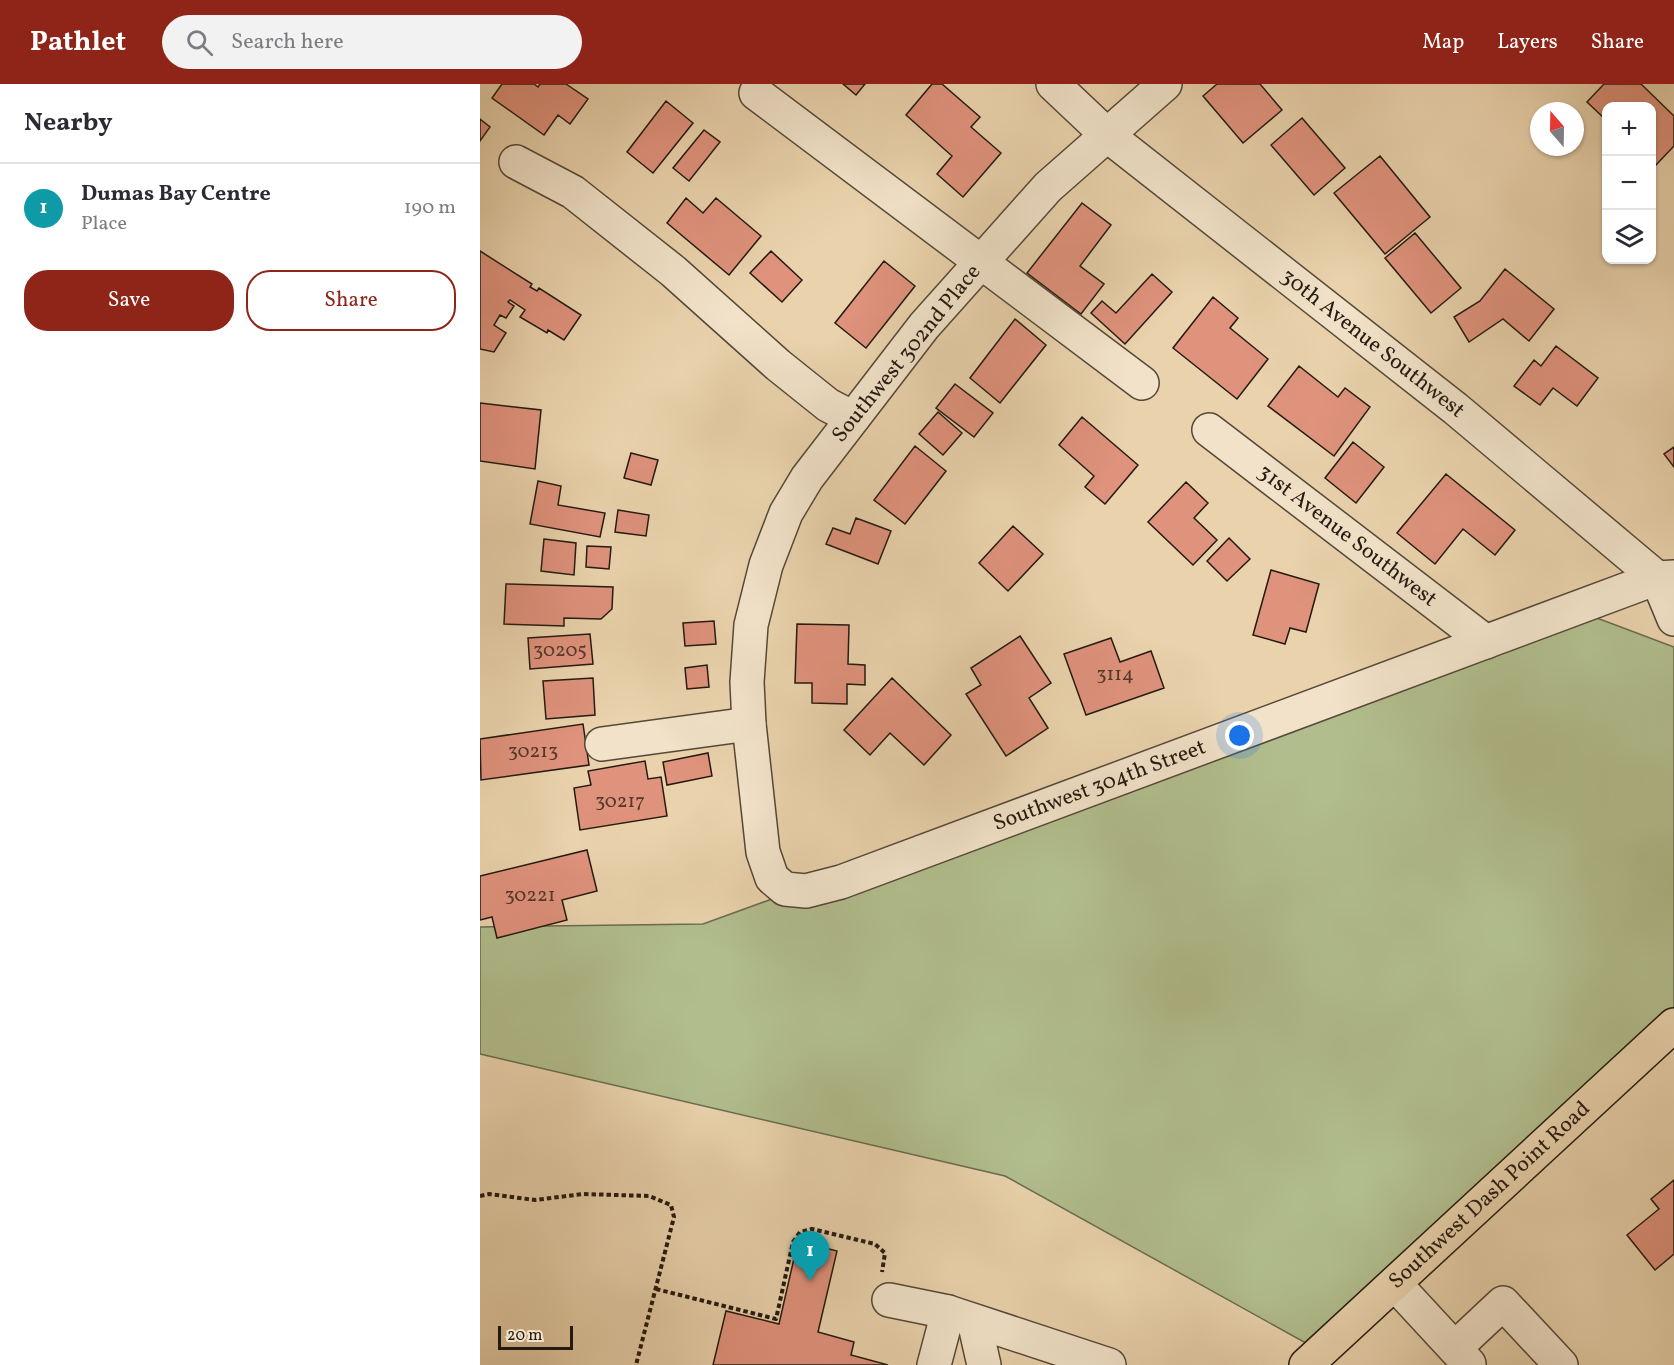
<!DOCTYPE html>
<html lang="en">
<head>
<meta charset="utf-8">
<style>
	:root { --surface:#fff; --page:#f2f2f3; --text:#2b2b33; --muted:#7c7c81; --line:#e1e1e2; --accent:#8f2418 }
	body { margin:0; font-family:Vollkorn,serif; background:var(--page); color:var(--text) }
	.controls { position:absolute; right:18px; top:18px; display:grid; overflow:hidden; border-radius:12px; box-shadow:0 2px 4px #0004 }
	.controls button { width:54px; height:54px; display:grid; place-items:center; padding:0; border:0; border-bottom:2px solid var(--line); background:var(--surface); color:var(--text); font:30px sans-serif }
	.compass { position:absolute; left:1050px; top:18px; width:54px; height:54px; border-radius:50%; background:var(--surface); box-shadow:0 2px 4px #0004; rotate:340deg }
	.scale { position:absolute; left:18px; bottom:15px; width:75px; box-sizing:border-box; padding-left:6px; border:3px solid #241a10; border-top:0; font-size:16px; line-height:21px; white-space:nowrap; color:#241a10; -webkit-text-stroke:4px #f1e2c9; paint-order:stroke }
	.you { position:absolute; left:760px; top:652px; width:21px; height:21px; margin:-15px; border:4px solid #fff; border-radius:50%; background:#1a73e8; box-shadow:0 0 0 9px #1a73e833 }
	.badge { display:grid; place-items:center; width:39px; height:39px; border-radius:50%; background:var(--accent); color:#fff; font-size:20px; font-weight:700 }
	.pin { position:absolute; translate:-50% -50px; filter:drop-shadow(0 2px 3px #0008) }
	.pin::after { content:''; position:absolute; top:32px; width:21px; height:18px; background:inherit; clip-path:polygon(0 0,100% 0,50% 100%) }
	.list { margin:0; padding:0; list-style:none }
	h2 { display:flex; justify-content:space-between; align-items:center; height:78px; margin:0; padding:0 24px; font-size:26px }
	h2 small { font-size:20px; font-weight:400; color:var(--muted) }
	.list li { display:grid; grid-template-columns:39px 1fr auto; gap:18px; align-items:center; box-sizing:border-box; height:90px; padding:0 24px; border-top:2px solid var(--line) }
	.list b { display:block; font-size:22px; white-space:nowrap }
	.list p { margin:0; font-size:20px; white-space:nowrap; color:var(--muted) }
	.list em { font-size:20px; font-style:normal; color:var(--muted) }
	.actions { display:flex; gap:12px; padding:18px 24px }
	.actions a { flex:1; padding:14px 0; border:2px solid var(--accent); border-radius:24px; text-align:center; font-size:21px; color:var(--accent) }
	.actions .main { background:var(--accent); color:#fff }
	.icon { flex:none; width:33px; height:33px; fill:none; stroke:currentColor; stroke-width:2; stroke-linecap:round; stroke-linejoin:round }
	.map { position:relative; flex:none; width:1194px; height:1281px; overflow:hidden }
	header { display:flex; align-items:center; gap:36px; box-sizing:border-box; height:84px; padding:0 30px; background:var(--accent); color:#fff }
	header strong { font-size:28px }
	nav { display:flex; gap:33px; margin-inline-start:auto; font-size:21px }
	.search { width:420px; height:54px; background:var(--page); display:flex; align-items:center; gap:15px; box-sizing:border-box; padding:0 21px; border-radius:33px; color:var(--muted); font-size:22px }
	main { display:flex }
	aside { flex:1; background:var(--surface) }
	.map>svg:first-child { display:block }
</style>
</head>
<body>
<header>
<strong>Pathlet</strong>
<div class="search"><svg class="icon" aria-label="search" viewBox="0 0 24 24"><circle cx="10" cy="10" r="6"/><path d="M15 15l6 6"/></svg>Search here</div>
<nav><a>Map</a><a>Layers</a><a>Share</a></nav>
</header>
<main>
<aside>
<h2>Nearby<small></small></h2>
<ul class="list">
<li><span class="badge" style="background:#0f9aa8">1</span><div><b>Dumas Bay Centre</b><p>Place</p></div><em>190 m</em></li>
</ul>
<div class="actions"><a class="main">Save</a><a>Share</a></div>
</aside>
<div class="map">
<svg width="1194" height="1281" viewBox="0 0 1194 1281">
	<rect width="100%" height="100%" fill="#e9d2ac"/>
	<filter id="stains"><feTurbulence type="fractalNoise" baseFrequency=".00333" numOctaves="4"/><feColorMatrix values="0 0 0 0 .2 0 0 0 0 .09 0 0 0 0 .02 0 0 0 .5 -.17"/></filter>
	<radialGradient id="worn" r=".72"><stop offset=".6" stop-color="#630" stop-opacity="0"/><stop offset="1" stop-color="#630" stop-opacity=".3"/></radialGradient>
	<!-- green -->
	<path fill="#b1bd8d" stroke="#6a6c4e" stroke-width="1.5" d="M1093 525 1194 563V954L842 1268 525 1092 0 970V843L223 840Z"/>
	<!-- building -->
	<path fill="#df927c" stroke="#241a10" stroke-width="1.5" d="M22 0H54L58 3 60 0H86L108 15 90 40 78 31 64 51 12 14Z
		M363 0H385L376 11Z
		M452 0H462L500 33 491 43 521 69 483 113 457 90 472 72 426 31Z
		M737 0H780L802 26 763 59 723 12Z
		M1124 0H1161L1194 32V62L1175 82 1172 80V22H1126V36L1107 18Z
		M186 17 213 39 173 89 147 68Z
		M822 34 865 84 834 111 791 61Z
		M0 35 10 43 0 57Z
		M224 46 240 58 209 97 193 84Z
		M900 72 950 133 905 170 854 109Z
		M206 114 223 129 236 114 281 152 249 191 187 139Z
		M602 119 631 141 600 182 624 200 601 230 547 189Z
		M935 149 981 204 951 229 905 174Z
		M0 167 52 200 50 203 57 207 59 204 101 231 84 256 68 246 67 249 40 233 45 226 30 216 28 218 34 222 26 234 20 231 14 241 26 249 14 268 0 265Z
		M291 167 322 196 302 218 270 189Z
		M404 177 435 202 386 264 355 239Z
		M1025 185 1074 225 1049 257 1023 235 989 258 974 233 1000 217Z
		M672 190 692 208 645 260 611 229 622 217 636 229Z
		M733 213 758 234 750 244 788 275 757 315 693 264Z
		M535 235 566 261 520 319 490 294Z
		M1076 262 1118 294 1097 322 1073 304 1060 321 1034 302 1054 276 1061 282Z
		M819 282 858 313 865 304 890 323 854 372 788 322Z
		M475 300 513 329 494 353 456 324Z
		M0 319 61 326 55 385 0 377Z
		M458 328 482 349 463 371 439 350Z
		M602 333 658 381 625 420 605 403 614 392 579 361Z
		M873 358 904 383 876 419 845 394Z
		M435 362 466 387 425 440 394 416Z
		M1194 363V383L1184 370Z
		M151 369 178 376 171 401 144 394Z
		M966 390 1035 446 1015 471 983 445 955 480 917 449Z
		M58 397 81 402 78 421 125 429 120 453 50 440Z
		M706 398 728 419 714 434 737 456 713 481 668 438Z
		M138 426 169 431 166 452 135 448Z
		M376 434 411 447 398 480 346 460 353 444 370 450Z
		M533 442 563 470 528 507 499 479Z
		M749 454 770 475 747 497 727 477Z
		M64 455 96 459 94 491 61 487Z
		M107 462 131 463 129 485 106 483Z
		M791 486 839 500 826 548 810 544 805 560 773 551Z
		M26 500 133 503 132 525 121 535 84 534V542L24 540Z
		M234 537 236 560 205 562 203 539Z
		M317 540 369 541 368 580 385 581V601L367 600V620L332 619V599H315Z
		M110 550 113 580 50 585 48 554Z
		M540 552 571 599 549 614 568 644 526 672 486 610 501 601 491 584Z
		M631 554 640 578 671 567 684 604 606 631 584 570Z
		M227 581 229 603 207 605 205 584Z
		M113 594 115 631 66 635 63 597Z
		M412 594 471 651 444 681 410 649 390 671 364 646Z
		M103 640 109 681 1 696 0 655Z
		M228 669 232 692 187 701 183 678Z
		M165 677 168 695 181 693 187 732 100 746 94 704 111 701 108 687Z
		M107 766 117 807 82 816 87 836 17 854 12 833 0 836V792Z
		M1194 1096V1170L1175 1186 1147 1151 1179 1125 1171 1115Z
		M318 1157 357 1167 338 1248 374 1258 371 1271 408 1281H233L246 1227 299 1240Z"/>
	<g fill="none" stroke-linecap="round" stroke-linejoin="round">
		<!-- minor casing -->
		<g stroke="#554837" stroke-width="36">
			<g id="minor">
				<path id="s1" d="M573 0 627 51 976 325 1177 494 1194 535"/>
				<path id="s2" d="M685 0 568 103 444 242 327 394 306 429 286 481 271 541 267 598 269 640 283 768 292 794 305 805 326 807 361 798 1177 494 1194 493"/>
				<path d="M276 9 662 299"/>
				<path d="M36 78 93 108 193 187 298 281 348 321 373 334"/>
				<path id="s3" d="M729 346 1006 558"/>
				<path d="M122 660 269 640"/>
				<path d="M915 1200 989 1280"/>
				<path d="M409 1216 468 1228"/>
				<path d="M494 1237 504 1281"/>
				<path d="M975 1264 1023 1219 1081 1281"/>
				<path d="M454 1281 468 1228 629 1281"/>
			</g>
		</g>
		<!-- major casing -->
		<g stroke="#241a10" stroke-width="36">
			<g id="major">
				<path id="s4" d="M826 1281 1194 941"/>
			</g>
		</g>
		<!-- path -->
		<path stroke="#241a10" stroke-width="4" stroke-dasharray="4.5 3" stroke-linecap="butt" d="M0 1112 9 1110 55 1116 103 1110 169 1112 191 1121 194 1133 156 1281
			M176 1205 296 1235 313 1158 320 1148 332 1145 395 1160 405 1169 402 1188"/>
		<!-- minor -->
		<use href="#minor" stroke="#f1e2c9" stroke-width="33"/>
		<!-- major -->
		<use href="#major" stroke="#e9d2ac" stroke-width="33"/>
	</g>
	<g text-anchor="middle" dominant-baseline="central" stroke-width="4.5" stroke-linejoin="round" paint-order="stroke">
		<!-- number labels -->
		<g font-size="20" fill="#53382b">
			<text x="80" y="567">30205</text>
			<text x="635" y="591">3114</text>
			<text x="53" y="668">30213</text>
			<text x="140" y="718">30217</text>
			<text x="50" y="812">30221</text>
		</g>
		<!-- street labels -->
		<g font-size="22" fill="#241a10" stroke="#f1e2c9">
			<text stroke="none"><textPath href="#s1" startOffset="412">30th Avenue Southwest</textPath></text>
			<text transform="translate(427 270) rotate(-51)">Southwest 302nd Place</text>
			<text stroke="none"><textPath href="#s3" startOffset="174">31st Avenue Southwest</textPath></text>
			<text stroke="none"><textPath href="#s2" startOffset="1298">Southwest 304th Street</textPath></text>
			<text stroke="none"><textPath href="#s4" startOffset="250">Southwest Dash Point Road</textPath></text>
		</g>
	</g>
	<rect width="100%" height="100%" filter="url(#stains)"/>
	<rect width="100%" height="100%" fill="url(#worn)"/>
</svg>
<div class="controls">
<button>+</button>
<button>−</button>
<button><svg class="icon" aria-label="layers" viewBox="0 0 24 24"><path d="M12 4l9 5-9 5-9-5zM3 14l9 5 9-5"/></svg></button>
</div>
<svg class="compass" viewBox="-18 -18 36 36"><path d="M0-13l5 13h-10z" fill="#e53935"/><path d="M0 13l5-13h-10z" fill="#7c7c81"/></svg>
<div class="scale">20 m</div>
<div class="you"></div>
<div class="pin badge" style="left:330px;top:1197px;background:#0f9aa8">1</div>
</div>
</main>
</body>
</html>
